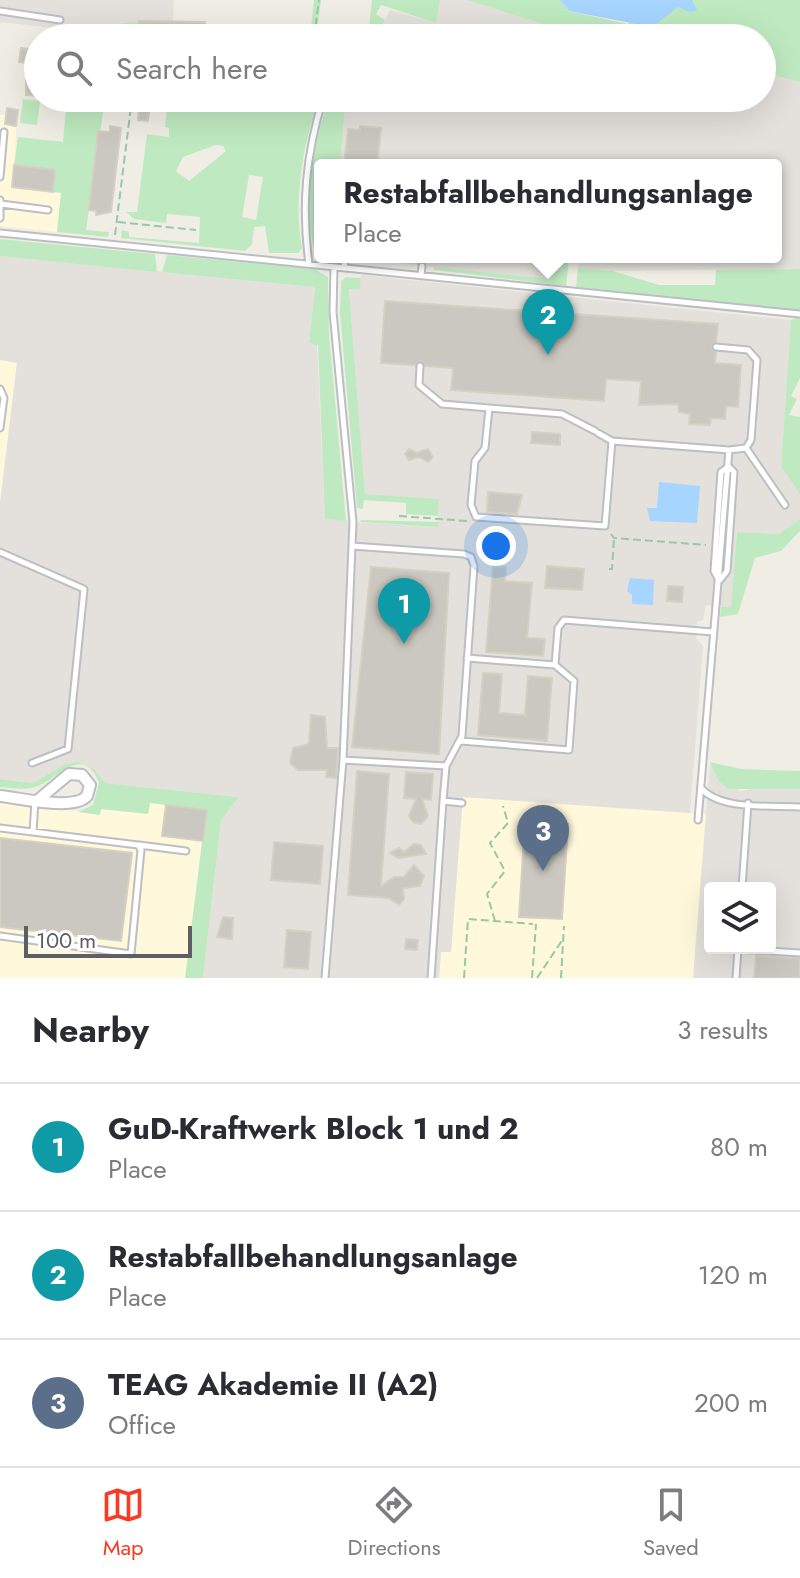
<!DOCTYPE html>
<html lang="en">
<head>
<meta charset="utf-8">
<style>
	:root { --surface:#fff; --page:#f7f7f7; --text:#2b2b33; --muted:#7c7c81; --line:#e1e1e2; --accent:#f83b23 }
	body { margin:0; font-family:Jost,sans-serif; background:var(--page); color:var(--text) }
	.controls { position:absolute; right:24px; bottom:24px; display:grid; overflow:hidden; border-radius:8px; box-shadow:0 8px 32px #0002 }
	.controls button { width:72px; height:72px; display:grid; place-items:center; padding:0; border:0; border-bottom:2px solid var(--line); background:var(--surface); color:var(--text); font:40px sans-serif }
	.scale { position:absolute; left:24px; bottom:20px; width:168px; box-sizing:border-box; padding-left:8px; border:4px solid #5c6066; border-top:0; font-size:22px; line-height:28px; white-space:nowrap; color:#5c6066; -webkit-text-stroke:6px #fff; paint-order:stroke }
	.you { position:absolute; left:496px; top:546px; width:28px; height:28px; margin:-20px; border:6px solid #fff; border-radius:50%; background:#1a73e8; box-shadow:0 0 0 12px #1a73e833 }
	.badge { display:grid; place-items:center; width:52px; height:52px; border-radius:50%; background:var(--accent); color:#fff; font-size:26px; font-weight:700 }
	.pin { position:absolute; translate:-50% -66px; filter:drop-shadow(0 2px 4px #0008) }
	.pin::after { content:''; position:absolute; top:42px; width:28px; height:24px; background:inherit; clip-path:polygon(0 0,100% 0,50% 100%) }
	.popup { position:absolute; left:314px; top:159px; width:468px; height:104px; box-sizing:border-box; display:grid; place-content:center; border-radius:8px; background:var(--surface); filter:drop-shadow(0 2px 6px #0005); font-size:26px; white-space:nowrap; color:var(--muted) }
	.popup b { font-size:30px; color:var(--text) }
	.popup::after { content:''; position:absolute; left:50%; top:100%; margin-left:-16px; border:16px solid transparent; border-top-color:var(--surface) }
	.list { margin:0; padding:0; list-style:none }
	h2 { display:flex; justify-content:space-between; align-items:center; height:104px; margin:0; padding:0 32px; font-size:34px }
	h2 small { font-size:26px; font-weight:400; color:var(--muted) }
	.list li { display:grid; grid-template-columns:52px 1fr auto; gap:24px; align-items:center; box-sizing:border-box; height:128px; padding:0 32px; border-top:2px solid var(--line) }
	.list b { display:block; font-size:30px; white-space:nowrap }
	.list p { margin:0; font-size:26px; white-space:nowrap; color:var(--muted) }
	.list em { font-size:26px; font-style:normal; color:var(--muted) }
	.icon { flex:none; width:44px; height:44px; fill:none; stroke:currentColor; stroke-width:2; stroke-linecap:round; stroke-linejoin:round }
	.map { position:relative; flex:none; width:800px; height:978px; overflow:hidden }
	.search { position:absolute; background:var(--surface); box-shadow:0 8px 32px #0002; left:24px; right:24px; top:24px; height:88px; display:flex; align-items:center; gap:20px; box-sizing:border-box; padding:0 28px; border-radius:44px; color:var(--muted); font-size:30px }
	.sheet { height:488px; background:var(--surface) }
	nav { display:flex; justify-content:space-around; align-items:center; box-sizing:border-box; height:112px; border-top:2px solid var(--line); background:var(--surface); font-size:22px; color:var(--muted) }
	nav a { display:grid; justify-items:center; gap:4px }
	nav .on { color:var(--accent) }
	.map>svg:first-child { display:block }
</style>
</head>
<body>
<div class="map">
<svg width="800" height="978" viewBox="0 0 800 978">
	<rect width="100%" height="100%" fill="#f0eee4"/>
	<!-- commercial -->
	<path fill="#fff8db" d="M0 115H6V124L16 126 15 165 55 170 53 191 61 193 57 232 0 226Z
		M0 360 17 362 0 503Z
		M104 783 221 821 203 978H0V803L100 814Z
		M462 797 728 816 710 888V948L715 978H439L441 952H451Z"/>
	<!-- industrial -->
	<path fill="#e4e1dc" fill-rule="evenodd" d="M0 0H174L173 21H139L71 30 0 22Z
		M440 0H467L578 35 618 38H376L390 10 436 23Z
		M762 72 800 82V269L613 271 578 268 579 259 553 258 549 280 345 257H776V165H340L346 98H762Z
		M0 256 315 286 309 343 317 344 325 518 353 522 437 527 439 500 365 494 349 289H360L361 275 791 320 781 467 800 494V519L778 534 737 532 731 608 706 605 703 620 697 622 696 638 703 646 690 813 463 797 451 952H441L439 978H203L221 821 237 797 104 783 94 769 79 762 58 768 33 783 0 779V503L17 363 0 360Z
		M710 762 718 780 741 791 766 786 800 789V978H693ZM710 888H770V948H710Z"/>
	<!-- green -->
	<path fill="#bfeac1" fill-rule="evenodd" d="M314 0H321L316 38H310Z
		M372 0H440L436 23 381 5 376 14 385 20 376 38H368Z
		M467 0H560L569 11 627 24 670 0H800V82L762 72V38L578 35Z
		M139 21 137 38H70L71 30Z
		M67 98H126L125 108 104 106 86 230 109 232 108 237 57 232 61 193 53 192 55 170 14 165 18 137 63 142Z
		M168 98 220 105 222 98H319C303 145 293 199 302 248L298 253H269L265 226 254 227 252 244 245 251 121 238 122 230 129 232V237L199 243 200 217 167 214 166 223 134 219 126 212H137L147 134 169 137V128L165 127ZM216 145 223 146 226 151 189 181 176 171 183 157ZM249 175 263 177 256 220 242 217Z
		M329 98H346L340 165H320V257H329V260L320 259C296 221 315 139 329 98Z
		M23 99 40 101 37 125 20 123Z
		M0 239 155 254 157 272 0 256Z
		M167 255 315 269 328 277 329 334 346 521 325 519 318 345 309 343 315 287 162 272Z
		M552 258 569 259 566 286 434 270V267L549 279Z
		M578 268 613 271 659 285H715L716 270 800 269V311L576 287Z
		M346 277 361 278 360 289H349L365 494 439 499 438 516 406 514V503L364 500 363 509 357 508 340 313 341 281Z
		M797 317H800V378L791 396 797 399 789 415 800 417V494L781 467 791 320Z
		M800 519V531L781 551 755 558 738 614 720 617 721 607H731L737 532 778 534Z
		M360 520 438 522V527L361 522Z
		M79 762 94 769 105 783 238 797 221 821 203 978H185L206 810 150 803 148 814 101 809 100 815 78 812 93 805 99 783C84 743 58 778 38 786 26 791 12 788 0 787V779L33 783 65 764Z
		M710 762 741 769 800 771V789H728L718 780Z"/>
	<!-- water -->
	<path fill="#a6d5ff" d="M560 0H692L697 10 690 12 678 7 652 27 569 11Z
		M659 482 700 486 697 523 650 521 647 508H657Z
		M630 578 654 580 653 605 632 604V595L627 591Z"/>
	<!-- building -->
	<path fill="#cbc8c1" stroke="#d5d0c2" stroke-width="2" d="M139 21 205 22V38H137Z
		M21 48 38 50V96L26 95V63L19 62Z
		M140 98 151 99 148 121 138 120Z
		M7 108 18 110 16 126 5 124Z
		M110 126 121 128 111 212 96 215V211L89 210 98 131 110 132Z
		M360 126 381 128 377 165H344L348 129 360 130Z
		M14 165 55 170 53 192 12 187Z
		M385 301 718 324 716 342 711 347 716 352 715 363 741 365 738 407 726 406 725 419 711 418 710 425 689 424 690 414 679 412 678 404 639 405 641 381 606 379 604 401 451 390 453 368 425 366 421 361 415 365 381 363Z
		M532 432 560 434V445L531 443Z
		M409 449 417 453 428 449 433 457 428 462 419 457 409 460 405 454Z
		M488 492 522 495 517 514 487 512Z
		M493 566 506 567 505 581 532 583 527 638 545 639 543 656 486 652Z
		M547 566 584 569 582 590 545 588Z
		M371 567 449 573 439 754 352 747Z
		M668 586 683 587 682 602 667 601Z
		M483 673 502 674 499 713 525 715 528 676 552 678 547 741 478 735Z
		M311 715 325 717 327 748H338L336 778 326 777 327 770H298L290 763 293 748 309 744Z
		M357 771 389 774 381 886 394 877H404L414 865 424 876 420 886 403 888 404 899 399 905 389 898 348 895Z
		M406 772 433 774 431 800 422 799 428 816 421 824 413 822 409 816 416 799 404 798Z
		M166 805 207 810 203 841 162 836Z
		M525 822 568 824 562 919 519 917Z
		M0 838 132 853 121 941 0 927Z
		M274 842 323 846 320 884 271 880Z
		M414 844 421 845 426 854 398 858 390 853 399 848 404 852Z
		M223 917 233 918 232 939 217 937Z
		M287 930 311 932 308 969 284 967Z
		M406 939 418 940 417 950 405 949Z
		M756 956 800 958V978H754Z"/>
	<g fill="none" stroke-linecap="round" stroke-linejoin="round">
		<!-- lane casing -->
		<g stroke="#bcbec4" stroke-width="9">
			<path id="lane" d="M0 11 60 20
				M0 177 4 132
				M0 200V218
				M1 204 48 210
				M0 233 800 314
				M309 264C301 205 306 155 323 98
				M344 267 346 257
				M421 276 422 266
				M716 347 748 350 757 360 751 440 746 448 729 450
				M420 366 419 385 442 404 489 408
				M0 389 4 398 0 428
				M595 431 562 414 489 408 485 448 475 461 471 505 476 517 605 526 612 441 598 433
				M612 441 729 450 698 820
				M746 448 785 505
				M0 552 84 589 68 749 32 763
				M719 580 714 571 721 472 728 467
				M720 580 727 571 734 472 729 467
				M555 665 558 628 564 620 713 632
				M461 741 569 750 574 681 555 665 467 658
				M343 760 446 766 462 736 474 566 471 557 464 554 352 546
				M446 766 443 801 462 803
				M701 788C721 811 772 805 800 807
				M0 828 138 845 141 850 131 954 0 936
				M33 832 35 801
				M139 845 186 851
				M742 888 748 803
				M325 978 343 760 353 522 333 312 334 267
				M431 978 443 801
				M736 978 738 949 800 953"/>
		</g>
		<!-- street casing -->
		<g stroke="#bcbec4" stroke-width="14">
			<path id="street" d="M0 796C20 798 74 811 87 796L90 785 82 775 69 774 38 800"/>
		</g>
		<!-- path -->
		<path stroke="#96c9a7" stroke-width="2" stroke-dasharray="8 4" stroke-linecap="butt" d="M314 38 319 0
			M118 222 196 230
			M115 235 132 98
			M399 516 467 521
			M611 534 614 538 706 545
			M609 569H612L614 538
			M495 921 487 894 505 871 490 843 508 823 503 806
			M464 978 468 919 533 924
			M532 978 536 924
			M537 978 563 939
			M561 978 564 926"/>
		<!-- lane -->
		<use href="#lane" stroke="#fff" stroke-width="5"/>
		<!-- street -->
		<use href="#street" stroke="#fff" stroke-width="10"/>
	</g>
</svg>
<div class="controls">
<button><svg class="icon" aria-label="layers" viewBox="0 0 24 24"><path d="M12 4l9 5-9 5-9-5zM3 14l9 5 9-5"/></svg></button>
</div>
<div class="scale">100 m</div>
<div class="you"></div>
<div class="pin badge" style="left:404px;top:644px;background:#0f9aa8">1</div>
<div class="pin badge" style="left:548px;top:355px;background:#0f9aa8">2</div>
<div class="popup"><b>Restabfallbehandlungsanlage</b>Place</div>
<div class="pin badge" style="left:543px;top:871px;background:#5c6f8a">3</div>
<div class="search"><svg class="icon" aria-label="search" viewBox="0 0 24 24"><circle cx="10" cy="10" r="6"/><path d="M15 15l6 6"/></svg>Search here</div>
</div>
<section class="sheet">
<h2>Nearby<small>3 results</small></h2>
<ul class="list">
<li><span class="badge" style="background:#0f9aa8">1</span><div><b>GuD-Kraftwerk Block 1 und 2</b><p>Place</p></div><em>80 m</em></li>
<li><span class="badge" style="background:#0f9aa8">2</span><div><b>Restabfallbehandlungsanlage</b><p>Place</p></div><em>120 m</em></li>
<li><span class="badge" style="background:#5c6f8a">3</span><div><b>TEAG Akademie II (A2)</b><p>Office</p></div><em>200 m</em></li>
</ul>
</section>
<nav>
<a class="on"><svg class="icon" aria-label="map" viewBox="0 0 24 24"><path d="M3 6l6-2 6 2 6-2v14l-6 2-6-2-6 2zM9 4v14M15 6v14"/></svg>Map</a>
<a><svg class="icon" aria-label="directions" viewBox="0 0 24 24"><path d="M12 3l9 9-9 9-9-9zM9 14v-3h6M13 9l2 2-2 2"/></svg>Directions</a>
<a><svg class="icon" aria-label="saved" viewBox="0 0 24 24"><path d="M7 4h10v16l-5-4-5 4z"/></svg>Saved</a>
</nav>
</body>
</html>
